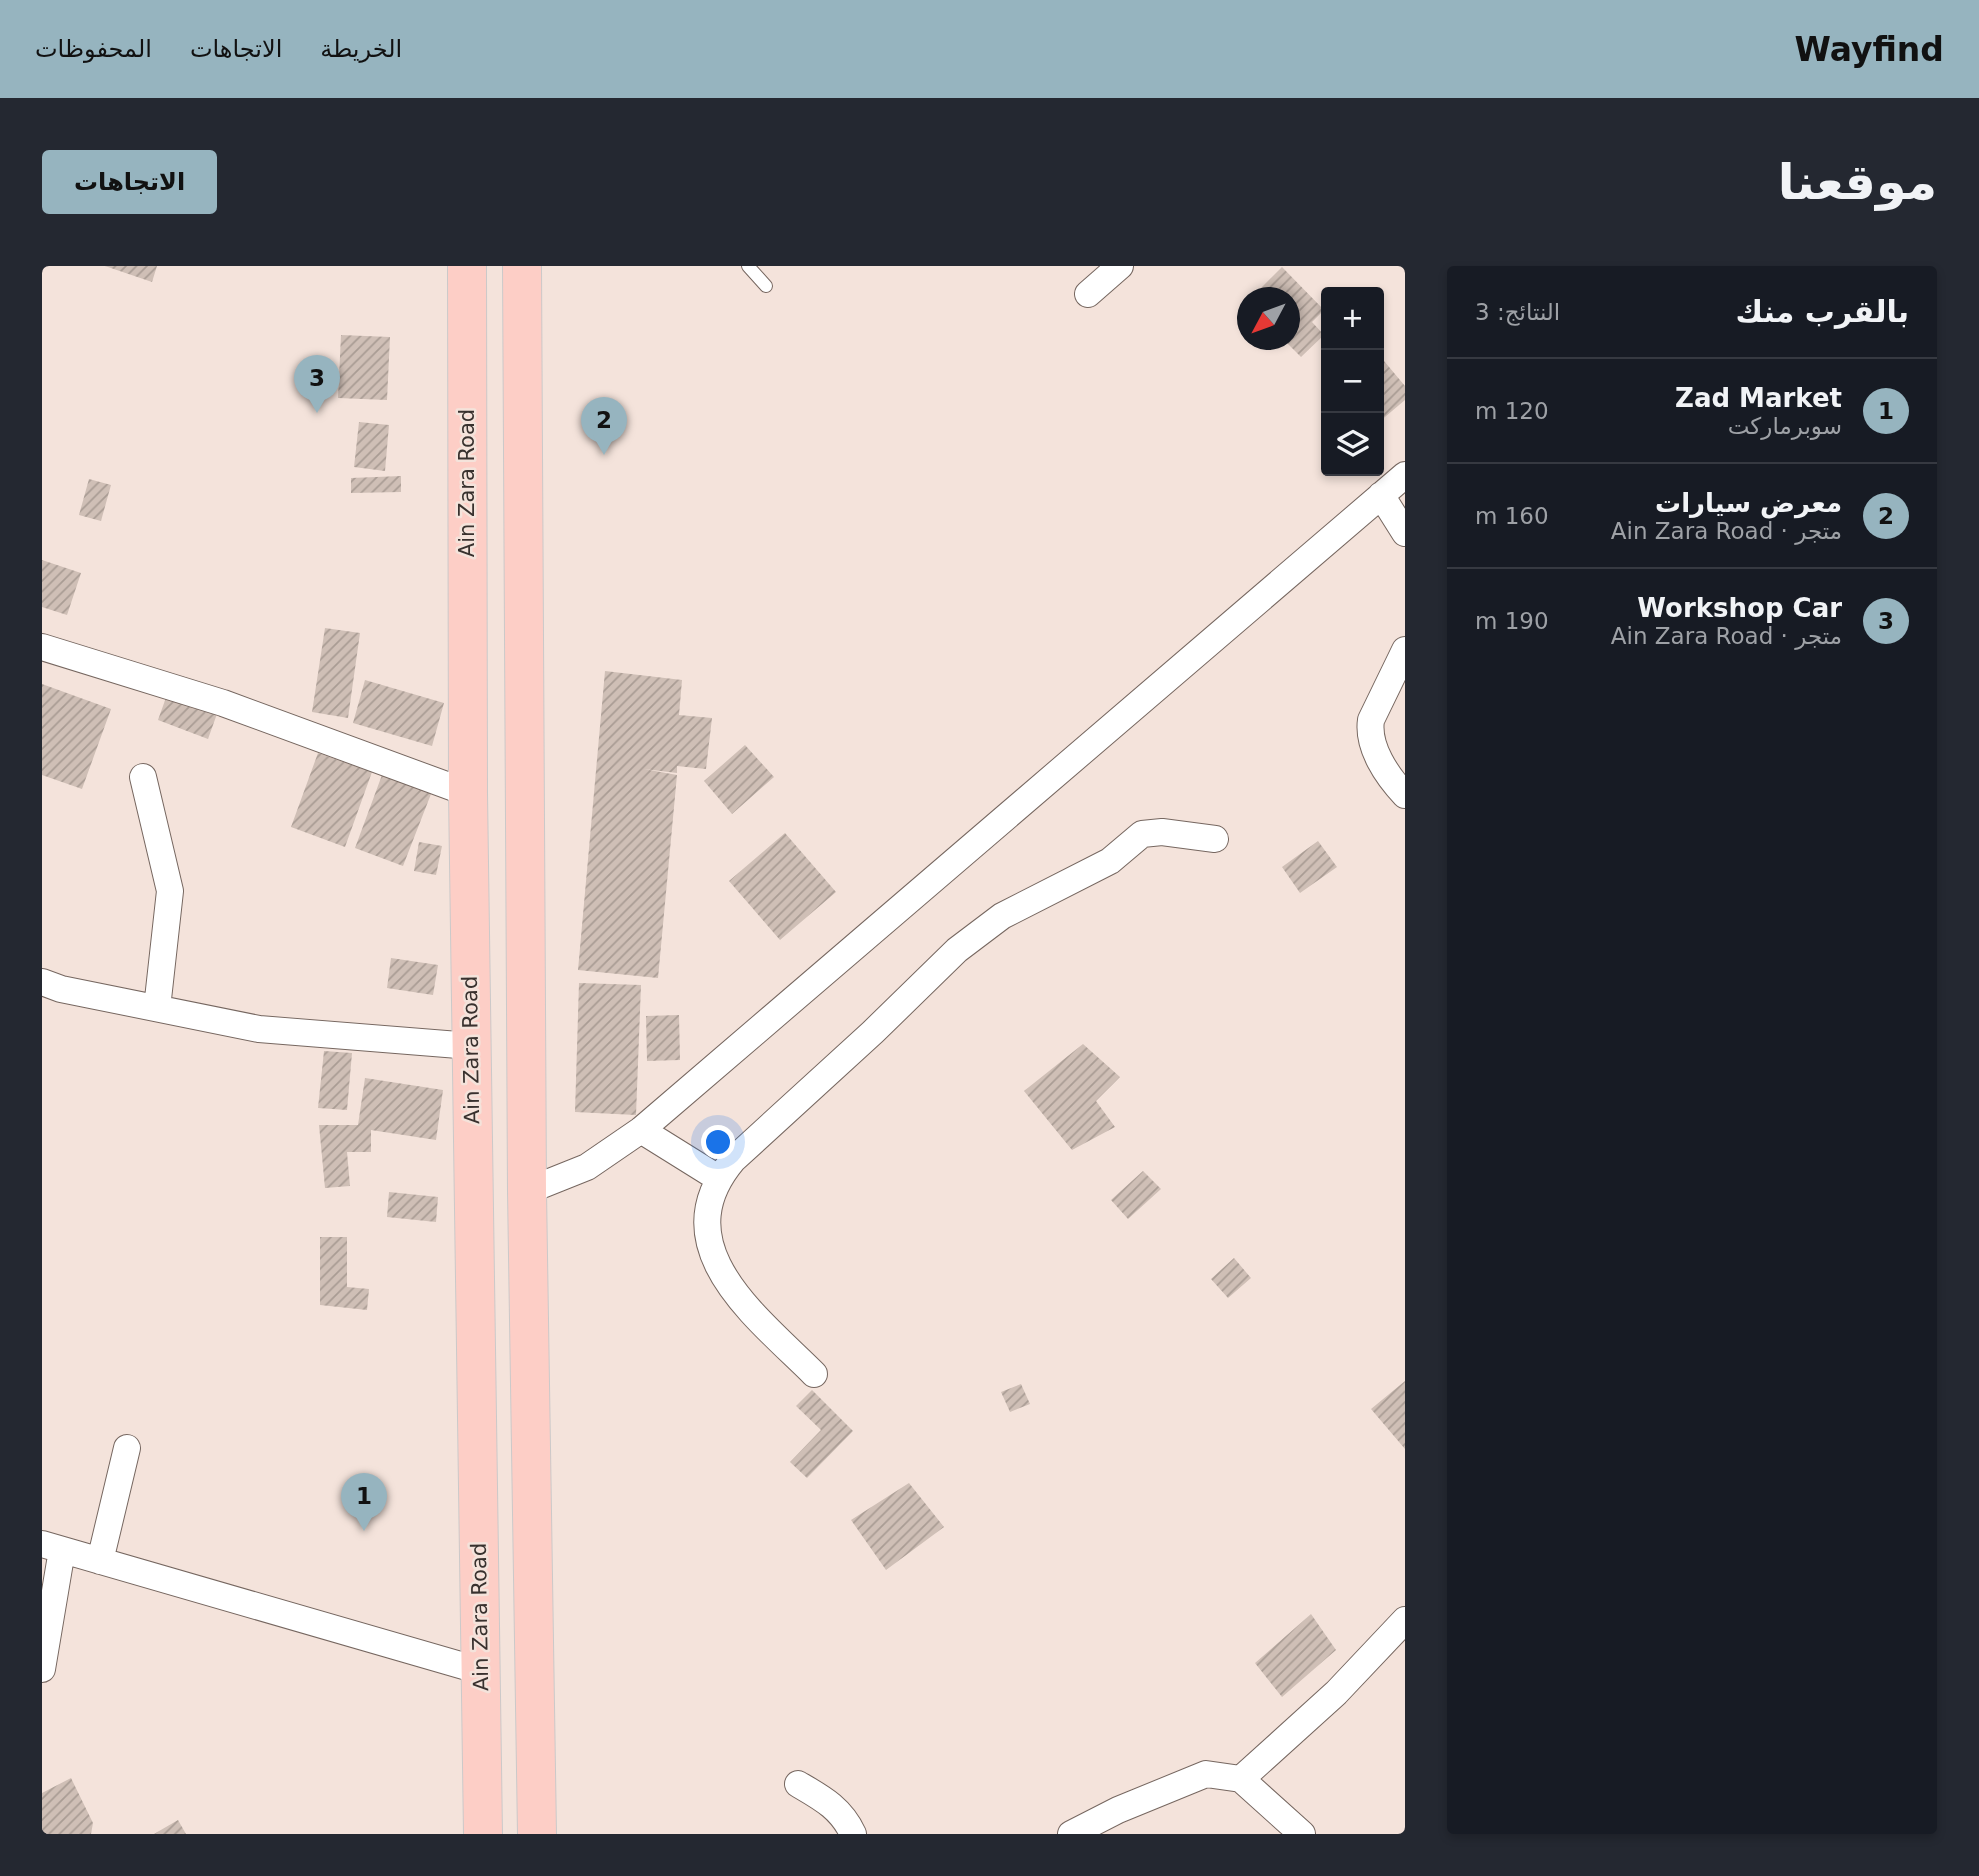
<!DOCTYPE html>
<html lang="ar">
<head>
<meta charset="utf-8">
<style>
	:root { --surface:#171b24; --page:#242831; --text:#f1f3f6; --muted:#9ea1a6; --line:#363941; --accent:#96b4bf }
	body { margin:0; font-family:"DejaVu Sans",Cairo,sans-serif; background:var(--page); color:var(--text); direction:rtl }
	.controls { position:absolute; right:21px; top:21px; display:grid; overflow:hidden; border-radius:7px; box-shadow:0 4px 10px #0003 }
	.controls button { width:63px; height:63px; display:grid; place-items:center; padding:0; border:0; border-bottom:2px solid var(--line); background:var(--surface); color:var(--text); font:35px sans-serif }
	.compass { position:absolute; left:1195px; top:21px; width:63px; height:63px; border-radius:50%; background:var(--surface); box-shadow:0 4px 10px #0003; rotate:229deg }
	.you { position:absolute; left:677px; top:877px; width:24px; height:24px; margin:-18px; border:5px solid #fff; border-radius:50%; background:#1a73e8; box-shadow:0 0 0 10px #1a73e833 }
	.badge { display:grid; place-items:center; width:46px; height:46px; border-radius:50%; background:var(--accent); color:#111; font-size:23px; font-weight:700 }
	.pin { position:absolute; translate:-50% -58px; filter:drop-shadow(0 2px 4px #0008) }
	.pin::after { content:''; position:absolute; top:37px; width:24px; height:21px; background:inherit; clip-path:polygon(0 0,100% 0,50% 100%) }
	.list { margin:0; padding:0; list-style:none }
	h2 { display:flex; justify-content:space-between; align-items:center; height:91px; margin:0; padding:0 28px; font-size:30px }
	h2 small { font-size:23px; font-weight:400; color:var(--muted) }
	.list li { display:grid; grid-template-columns:46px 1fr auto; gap:21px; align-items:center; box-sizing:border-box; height:105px; padding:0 28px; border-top:2px solid var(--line) }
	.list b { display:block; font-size:26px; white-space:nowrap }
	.list p { margin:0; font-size:23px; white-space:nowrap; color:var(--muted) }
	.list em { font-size:23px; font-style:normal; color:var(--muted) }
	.icon { flex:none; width:38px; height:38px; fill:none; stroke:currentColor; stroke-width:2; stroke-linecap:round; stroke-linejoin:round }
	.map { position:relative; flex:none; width:1363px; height:1568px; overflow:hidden; direction:ltr; border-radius:7px }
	header { display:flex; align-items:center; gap:42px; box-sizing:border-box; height:98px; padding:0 35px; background:var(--accent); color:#111 }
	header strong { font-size:33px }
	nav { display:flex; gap:38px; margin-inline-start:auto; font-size:24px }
	.intro { display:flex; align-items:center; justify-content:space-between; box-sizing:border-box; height:168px; padding:0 42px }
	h1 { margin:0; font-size:49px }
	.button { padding:18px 32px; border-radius:7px; background:var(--accent); color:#111; font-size:24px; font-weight:700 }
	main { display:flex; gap:42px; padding:0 42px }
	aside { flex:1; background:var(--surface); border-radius:7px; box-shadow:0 4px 10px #0003 }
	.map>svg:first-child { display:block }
</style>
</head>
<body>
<header>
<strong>Wayfind</strong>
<nav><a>الخريطة</a><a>الاتجاهات</a><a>المحفوظات</a></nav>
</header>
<div class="intro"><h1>موقعنا</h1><a class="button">الاتجاهات</a></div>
<main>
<aside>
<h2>بالقرب منك<small>النتائج: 3</small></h2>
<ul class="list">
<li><span class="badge">1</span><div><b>Zad Market</b><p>سوبرماركت</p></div><em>120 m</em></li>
<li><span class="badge">2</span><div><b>معرض سيارات</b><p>متجر · Ain Zara Road</p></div><em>160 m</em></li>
<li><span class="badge">3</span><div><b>Workshop Car</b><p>متجر · Ain Zara Road</p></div><em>190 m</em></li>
</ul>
</aside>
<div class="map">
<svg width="1363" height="1568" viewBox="0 0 1363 1568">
	<defs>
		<pattern id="building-hatch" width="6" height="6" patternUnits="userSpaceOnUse" patternTransform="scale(1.75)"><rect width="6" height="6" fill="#cfbfb6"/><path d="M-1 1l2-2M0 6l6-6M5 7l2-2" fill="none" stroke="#a99c94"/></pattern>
	</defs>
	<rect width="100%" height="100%" fill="#f4e3db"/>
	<!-- building -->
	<path fill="url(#building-hatch)" d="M63 0H115L110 16Z
		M1240 1 1282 44 1270 56 1282 69 1259 91 1242 74H1248V32H1209Z
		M299 69 348 71 345 134 296 132Z
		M1337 89 1363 120V134L1337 156Z
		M317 156 347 159 343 205 312 201Z
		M359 210V226L309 227V212Z
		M47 213 69 219 59 255 37 249Z
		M0 294 39 307 25 349 0 341Z
		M283 362 318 367 306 452 270 446Z
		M563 405 640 414 637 449 670 452 664 503 635 500V507L602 503 635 509 616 712 536 704Z
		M323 414 402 437 390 480 311 457Z
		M0 418 69 443 40 523 0 509Z
		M126 426 176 445 166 473 116 454Z
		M703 479 732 511 690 548 662 515Z
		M276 487 330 506 303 581 249 561Z
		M340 509 389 528 361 600 313 582Z
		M743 567 794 626 738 674 687 615Z
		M1276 575 1295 601 1258 627 1240 601Z
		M377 576 400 580 394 609 372 605Z
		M349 692 396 699 391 729 345 722Z
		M537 717 599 719 594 849 533 846Z
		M637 749 638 794 605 795 604 750Z
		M1041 778 1078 811 1054 835 1073 861 1030 884 982 825Z
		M282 785 310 787 305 844 276 842Z
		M323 812 401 824 394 874 329 864V886H305L308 920 283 922 277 859H316Z
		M1101 905 1119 923 1086 953 1069 934Z
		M347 926 396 931 394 956 345 951Z
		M278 971H305V1021L327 1023 325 1044 278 1039Z
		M1192 992 1209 1012 1186 1032 1169 1013Z
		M1363 1115V1183L1329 1143Z
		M979 1118 988 1138 968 1146 959 1126Z
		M770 1124 811 1165 765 1212 748 1196 779 1164 754 1140Z
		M867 1217 902 1261 844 1304 809 1254Z
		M1269 1348 1294 1384 1240 1431 1213 1397Z
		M29 1512 51 1557 49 1568H0V1527Z
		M136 1554 144 1568H112Z"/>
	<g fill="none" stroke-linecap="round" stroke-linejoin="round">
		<!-- lane casing -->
		<g stroke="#766760" stroke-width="14">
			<path id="lane" d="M706 0 724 20"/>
		</g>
		<!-- street casing -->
		<g stroke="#766760" stroke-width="28">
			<path id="street" d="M1046 28 1078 0
				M1339 229 1363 267
				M0 381 181 437 426 527
				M1363 384 1329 454C1325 481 1345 510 1363 529
				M101 511 128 625 115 742
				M0 716 19 723 217 763 429 780
				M599 864 676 912
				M485 925 545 901 599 864 1363 209
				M772 1108C715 1051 619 980 691 894L831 766 915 684 960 650 1068 595 1100 568 1120 566 1173 573
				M0 1278 439 1405
				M58 1295 85 1182
				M0 1403 20 1284
				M1199 1513 1294 1427 1363 1354
				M756 1518C780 1532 799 1542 811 1568
				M1029 1568 1076 1544 1164 1508 1199 1513 1260 1568"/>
		</g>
		<!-- primary casing -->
		<g stroke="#cbc9c9" stroke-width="40">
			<path id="primary" d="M425 0 426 527 441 1568
				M480 0 485 925 495 1568"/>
		</g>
		<!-- lane -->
		<use href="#lane" stroke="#fff" stroke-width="12"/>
		<!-- street -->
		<use href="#street" stroke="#fff" stroke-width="26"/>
		<!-- primary -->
		<use href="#primary" stroke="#fdcec6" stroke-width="38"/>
	</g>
	<g text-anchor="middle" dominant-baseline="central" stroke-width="5" stroke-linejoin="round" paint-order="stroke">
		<!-- street labels -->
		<g font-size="21" fill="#38312e" stroke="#f4e3db">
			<text transform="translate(425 217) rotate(-90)">Ain Zara Road</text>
			<text transform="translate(429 784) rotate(-91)">Ain Zara Road</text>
			<text transform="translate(438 1351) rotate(-91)">Ain Zara Road</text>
		</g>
	</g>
</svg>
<div class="controls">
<button>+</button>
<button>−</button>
<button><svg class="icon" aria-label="layers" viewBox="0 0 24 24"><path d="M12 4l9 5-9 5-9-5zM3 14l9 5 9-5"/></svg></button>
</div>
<svg class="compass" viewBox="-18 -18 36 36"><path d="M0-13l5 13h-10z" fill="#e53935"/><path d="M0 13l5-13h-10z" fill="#9ea1a6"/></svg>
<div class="you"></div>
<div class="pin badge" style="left:322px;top:1265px">1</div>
<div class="pin badge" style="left:562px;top:189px">2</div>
<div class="pin badge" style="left:275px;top:147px">3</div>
</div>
</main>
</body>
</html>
